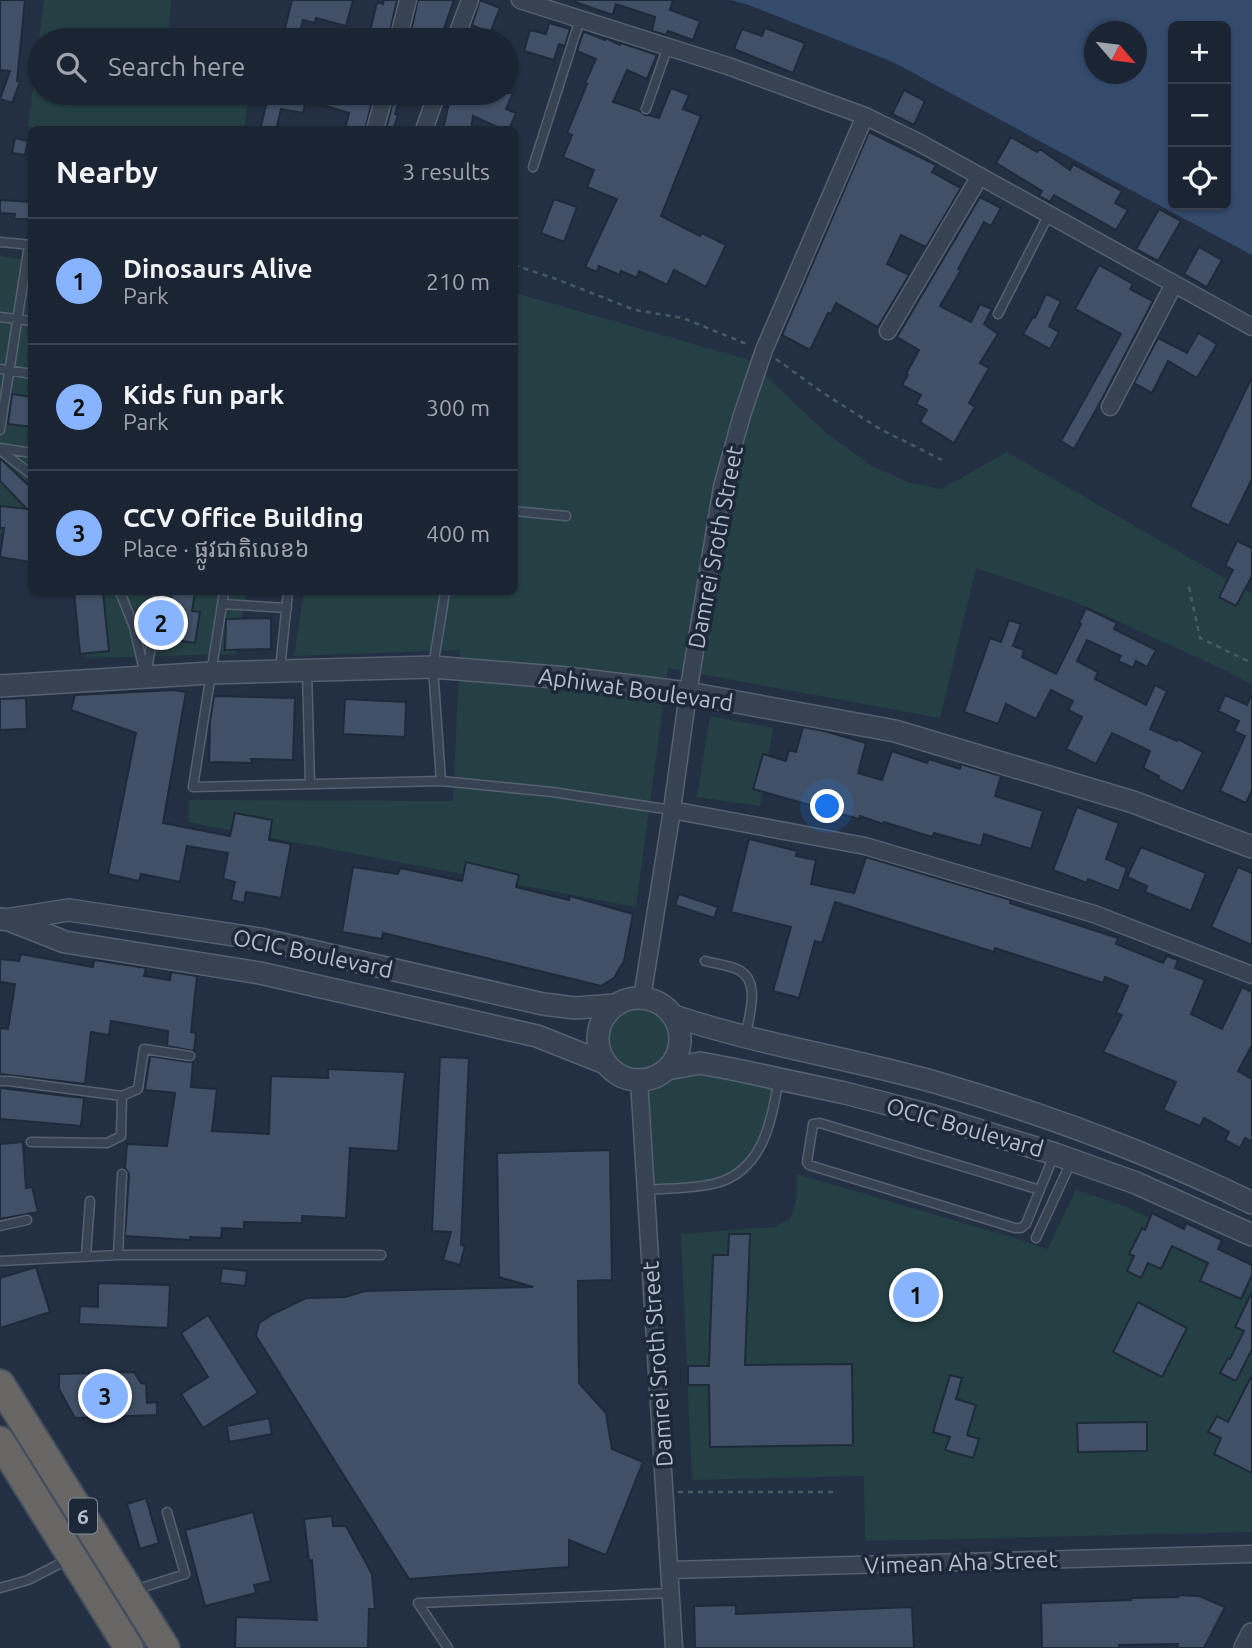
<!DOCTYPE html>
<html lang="en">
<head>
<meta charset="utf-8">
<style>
	:root { --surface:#1a2432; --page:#232c3a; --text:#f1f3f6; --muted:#9fa4ac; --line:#38414d; --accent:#87b3ff }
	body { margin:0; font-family:Ubuntu,"Noto Sans Khmer",sans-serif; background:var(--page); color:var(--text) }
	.controls { position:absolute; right:21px; top:21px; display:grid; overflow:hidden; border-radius:10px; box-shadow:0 2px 5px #0004 }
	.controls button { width:63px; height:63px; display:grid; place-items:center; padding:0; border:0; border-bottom:2px solid var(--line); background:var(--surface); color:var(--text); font:35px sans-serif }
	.compass { position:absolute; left:1084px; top:21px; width:63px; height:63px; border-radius:50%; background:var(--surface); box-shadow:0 2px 5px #0004; rotate:118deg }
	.you { position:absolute; left:828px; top:807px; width:24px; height:24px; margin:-18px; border:5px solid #fff; border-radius:50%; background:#1a73e8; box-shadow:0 0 0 10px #1a73e833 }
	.badge { display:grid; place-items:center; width:46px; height:46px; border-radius:50%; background:var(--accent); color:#111; font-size:23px; font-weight:700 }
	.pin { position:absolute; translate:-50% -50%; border:4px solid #fff; box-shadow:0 2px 7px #0006 }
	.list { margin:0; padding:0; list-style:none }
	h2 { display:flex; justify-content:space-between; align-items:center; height:91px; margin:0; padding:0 28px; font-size:30px }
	h2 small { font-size:23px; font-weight:400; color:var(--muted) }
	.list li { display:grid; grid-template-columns:46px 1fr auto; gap:21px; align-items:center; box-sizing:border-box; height:126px; padding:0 28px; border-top:2px solid var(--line) }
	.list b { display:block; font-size:26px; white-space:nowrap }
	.list p { margin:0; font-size:23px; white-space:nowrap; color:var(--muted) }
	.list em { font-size:23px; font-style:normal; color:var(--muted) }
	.icon { flex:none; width:38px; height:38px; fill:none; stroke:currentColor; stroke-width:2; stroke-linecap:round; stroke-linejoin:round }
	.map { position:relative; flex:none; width:1252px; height:1648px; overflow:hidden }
	.search { position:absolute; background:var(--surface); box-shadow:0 2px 5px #0004; left:28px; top:28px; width:490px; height:77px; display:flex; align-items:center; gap:18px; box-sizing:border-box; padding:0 24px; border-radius:38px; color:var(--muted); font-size:26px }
	.panel { position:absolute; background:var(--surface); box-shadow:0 2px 5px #0004; left:28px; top:126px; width:490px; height:469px; border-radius:10px }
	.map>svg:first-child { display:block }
</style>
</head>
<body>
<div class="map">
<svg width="1252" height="1648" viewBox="0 0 1252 1648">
	<rect width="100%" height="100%" fill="#233043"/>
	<!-- green -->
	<path fill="#254044" d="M44 0H171L169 29 256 38V40H40V93H249L244 129 54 130 28 127Z
		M0 256 31 261V537L0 533Z
		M515 293 749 360 826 433 872 466 910 483 942 489 1007 452 1252 594V685L1227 671 1076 602 976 568 940 718 668 668 636 907 188 822 189 800 453 801 460 650 294 656 304 592H514Z
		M79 592H246L236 654 84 658Z
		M710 716 773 728 760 806 697 797Z
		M609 1039a30 30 0 1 1 60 0a30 30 0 1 1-60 0Z
		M667 1069 779 1079 773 1111 753 1157 718 1183 646 1190 639 1080 654 1077Z
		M797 1174 1024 1241 1047 1250 1076 1190 1124 1206 1252 1265V1532L865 1541 864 1476 692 1480 681 1234 775 1227 790 1219 796 1202Z"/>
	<!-- water -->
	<path fill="#354b6c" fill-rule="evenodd" d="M731 0H1252V255L893 62 746 4ZM1173 26H1226V205H1173ZM1094 32H1136V74H1094Z"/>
	<!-- building -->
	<path fill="#415066" stroke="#1e293a" stroke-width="2" d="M0 0H25L17 81 20 82 12 103 0 99 10 71 0 70Z
		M292 0H353L346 26 316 18 315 23 303 20 298 40H282Z
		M384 0H397L388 40H368L377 2 383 4Z
		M418 0H454L440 40H430L420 37 419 40H409Z
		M480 0 500 8 490 33 472 25Z
		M575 0H673L670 10 700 21 693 40 668 31 666 35 652 31 655 17 616 4 613 15 575 2Z
		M549 23 570 29 565 46 559 44 554 60 524 51 530 30 546 34Z
		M765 28 805 43 793 73 734 49 742 29 762 36Z
		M585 32 605 40 606 38 620 45 621 43 657 55 647 79 627 70 613 102 640 111 645 115H649L659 118 671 88 689 95 683 109 701 116 661 216 700 236 702 233 726 245 706 287 674 270 667 285 639 271 637 278 621 271 620 275 599 266 597 272 585 267 617 199 587 187 594 170 563 157 572 135 567 133 587 84 585 83 596 59 577 51 583 33Z
		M904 90 925 101 914 125 892 114Z
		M269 93H374L365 130H345L349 113 306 100 303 113 281 109 276 130H260Z
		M395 93H402L395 114 398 115 393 130H386Z
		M468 93H513L506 109 516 113 509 130H504L473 116 471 130H443L450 98 464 102Z
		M869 132 936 165 932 172 961 188 926 247 901 235 887 264 909 275 878 327 836 303 831 314 828 313 810 350 782 335Z
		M1011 137 1037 152 1040 149 1070 170 1073 164 1122 191 1115 203 1128 210 1116 230 1054 195 1050 202 1039 196 1042 191 996 163Z
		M15 138 28 141 25 155 12 153Z
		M980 197 1001 208 991 226 984 222 958 269 961 270 940 306 971 322 980 304 992 309 984 324 998 334 980 363 989 368 969 403 975 407 954 443 920 422 927 410 916 404 921 395 902 385 908 375 906 374 919 350 897 337Z
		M554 199 577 207 564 242 541 233Z
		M0 200 32 202V219H14L15 214 0 213Z
		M1159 209 1181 221 1158 261 1136 249Z
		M1199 247 1222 260 1207 287 1184 274Z
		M1099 265 1133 284 1130 289 1153 301 1102 399 1074 449 1061 441 1121 334 1075 309Z
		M1046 294 1061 301 1049 326 1059 332 1050 349 1023 334 1033 317 1035 318Z
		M1198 333 1217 344 1197 378 1168 361 1152 393 1134 383 1158 338 1187 353Z
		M1252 377V479L1229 526 1190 507Z
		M12 394 32 397V427L8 424Z
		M0 458 27 484 32 485 30 562 0 557 4 528H0V506L27 509 0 481Z
		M1237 541 1252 548V576L1236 606 1219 597 1233 570 1225 566Z
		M74 592H103L109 651 80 654Z
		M172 592H195L192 611 200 612 195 643 164 638Z
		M1086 608 1117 623 1114 629 1156 650 1147 667 1136 661 1133 668 1118 661 1121 656 1087 640 1077 661 1098 672 1095 679 1146 705 1155 685 1167 691 1150 729 1177 741 1178 739 1203 752 1183 792 1158 779 1159 776 1143 768 1150 751 1112 733 1096 764 1066 749 1082 717 1068 710 1073 701 1051 690 1036 719 1006 704 998 724 964 712 990 638 1001 642 1009 620 1021 624 1013 646 1024 650 1022 657 1056 674 1081 624 1079 623Z
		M271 618V649L225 650 226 619Z
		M173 690 186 692 163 823 230 836 235 813 272 820 269 840 291 844 281 898 246 892 244 903 231 900 235 882 223 879 228 853 187 846 180 882 141 874 139 881 108 874 136 733 71 710 75 695Z
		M1252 693V790L1246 803 1220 791 1245 736 1234 731 1239 721 1218 711 1225 695 1247 705Z
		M214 696 295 698 293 760 251 759 252 763 209 762 210 721Z
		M26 698 27 729 0 730V699Z
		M345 699 406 702 405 737 343 734Z
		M803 727 824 731 866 743 858 773 882 780 892 751 927 763 929 759 960 769 961 764 1001 776 995 796 1043 811 1031 849 984 834 981 846 934 833 932 837 884 822 883 824 860 816 859 819 753 789 763 754 786 761 789 750 796 752Z
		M1077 807 1119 823 1106 859 1127 868 1119 891 1088 879 1087 883 1053 870Z
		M749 839 797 851 796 856 816 860 811 884 854 893 866 857 1011 900 1010 903 1118 938 1116 944 1163 963 1167 956 1178 960 1175 968 1205 980 1191 1014 1222 1029 1242 987 1252 992V1045L1238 1071 1252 1079V1142L1245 1138 1240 1148 1225 1140 1229 1132 1204 1118 1200 1126 1163 1110 1176 1082 1103 1052 1122 1015 1116 1013 1128 986 1105 977 1103 983 995 948 994 952 835 902 822 943 815 941 799 998 773 991 791 927 731 912Z
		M1141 847 1206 873 1191 911 1145 892 1147 886 1127 877Z
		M466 862 519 875 516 887 569 900 570 896 633 914 624 961 614 978 601 986 383 933 382 939 342 932 353 867 398 874 400 868 462 881Z
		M1238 867 1252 873V945L1211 927Z
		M679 894 718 907 714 918 675 905Z
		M21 954 93 967 94 960 146 968 144 976 170 980 171 972 197 976 191 1032 196 1033 194 1051 167 1046 168 1031 111 1021 109 1035 91 1032 85 1084 0 1074V1028L8 1029 15 984 0 982V959L19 961Z
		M150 1056 189 1062H193L191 1087 217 1089 212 1131 269 1134 271 1076 328 1078V1069L405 1072 398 1151 350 1148 346 1218 302 1216V1223L244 1222V1229L222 1228 221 1238 190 1237V1240L125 1236 129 1174 125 1168 127 1144 167 1146 175 1093 145 1090Z
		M440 1057 469 1058 461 1245 465 1246 460 1265 443 1260 451 1232 432 1231Z
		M0 1088 84 1098 81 1126 0 1119Z
		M23 1142 26 1188 32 1187 38 1212 0 1219V1144Z
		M610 1150 612 1280 578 1281 579 1383 606 1413 612 1449 643 1462 606 1555 569 1540V1567L409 1579 256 1336 259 1323 273 1314 306 1298 345 1297 365 1291 533 1287 499 1277 497 1153Z
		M1152 1213 1184 1229 1186 1223 1222 1240 1218 1249 1252 1265V1275L1241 1299 1200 1281 1208 1263 1172 1246 1161 1269 1148 1263 1141 1278 1127 1271 1134 1256 1129 1254 1142 1228 1145 1230Z
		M729 1234H750L745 1365 852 1364 853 1445 710 1447 709 1385H688V1366H709L713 1255H728Z
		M36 1267 50 1312 0 1328V1278Z
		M222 1268 247 1271 245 1286 220 1283Z
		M98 1283 170 1285 168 1328 79 1324 80 1306 98 1307Z
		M1252 1292V1349L1236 1381 1220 1373 1228 1358 1230 1359 1244 1331 1235 1327Z
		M1138 1302 1187 1328 1162 1377 1113 1352Z
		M208 1315 258 1393 203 1428 181 1394 208 1377 181 1333Z
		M134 1372 141 1383 146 1384 147 1403 157 1402V1415L75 1418 59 1389V1374Z
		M950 1375 962 1378 956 1399 976 1405 967 1435 979 1439 973 1458 945 1450 950 1437 933 1432Z
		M1252 1375V1473L1214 1454 1221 1438 1208 1432 1217 1416 1228 1422Z
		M269 1418 272 1434 229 1442 227 1426Z
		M1147 1422V1451L1078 1452 1077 1423Z
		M146 1498 159 1543 140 1549 127 1504Z
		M253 1512 271 1581 254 1585 256 1593 205 1606 185 1530Z
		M332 1516 333 1526H346L372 1574 375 1609H369L368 1648H235L236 1617 317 1620 312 1560 309 1561 304 1519Z
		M1178 1595 1199 1596 1225 1607 1204 1648H1177L1178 1644 1119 1645V1648H1042L1041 1603 1131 1600V1598L1178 1597Z
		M736 1605V1614L912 1607 914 1648H695L694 1606Z"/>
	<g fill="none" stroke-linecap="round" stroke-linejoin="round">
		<!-- service casing -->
		<g stroke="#556070" stroke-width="11">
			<path id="service" d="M646 109 668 46
				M533 167 580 19
				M0 242 32 245
				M998 314 1049 214
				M0 317 32 321
				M0 369 32 374
				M0 430 29 245
				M0 448 32 453
				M0 450 32 475
				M514 511 566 516
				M120 592 134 627 145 675
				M224 592 193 787 441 781 552 792 672 810
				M222 604 287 608
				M134 627 154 625
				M280 669 288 592
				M307 670 310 784
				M147 671 159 592
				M441 781 433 667 445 592
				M705 961C716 964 729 965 739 970 761 982 749 1015 746 1034
				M0 1081H9L122 1096 138 1089 144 1049 190 1056
				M31 1142 107 1143 121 1136 122 1096
				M646 1190C669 1188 694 1189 717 1183 762 1170 772 1122 778 1082
				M1040 1190 820 1123 813 1124 807 1162 809 1165 1015 1228H1021L1026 1224 1054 1155
				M0 1226 27 1220
				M1036 1238 1071 1162
				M118 1255 122 1174
				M86 1256 90 1201
				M0 1261 118 1255H381
				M0 1588 28 1580 67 1560
				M135 1590 185 1574 167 1512
				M448 1648 418 1603 671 1593"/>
		</g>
		<!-- minor casing -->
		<g stroke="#556070" stroke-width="19">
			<path id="minor" d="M520 0 728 66 865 116 920 143 1252 327
				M398 40 408 0
				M455 40 470 0
				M375 130 385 93
				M424 130 437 93
				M888 331 980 176
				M1110 407 1174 284
				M672 810 865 846 1094 914 1252 975
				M642 998 672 810 688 693 722 487 742 415 764 350 865 116
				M639 1080 674 1648
				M670 1570 1252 1554"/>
		</g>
		<!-- tertiary casing -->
		<g stroke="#556070" stroke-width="24">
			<path id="tertiary" d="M0 686 211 673 433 667 567 678 688 693 895 731 1133 802 1252 847
				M0 919 9 920 65 942 260 973 537 1036 605 1063
				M11 919 69 910 260 939 543 1004 575 1008 616 1005
				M598 1039a41 41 0 1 1 82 0a41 41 0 1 1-82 0Z
				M674 1016C760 1045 850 1058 938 1083 1044 1114 1153 1154 1252 1203
				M667 1069 700 1063 732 1069 845 1093 930 1115 1055 1154 1136 1183 1252 1235
				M1245 1648 1252 1634"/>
		</g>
		<!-- trunk casing -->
		<g stroke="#424d5d" stroke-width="32">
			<path id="trunk" d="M0 1384 165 1648
				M0 1441 129 1648"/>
		</g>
		<!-- path -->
		<path stroke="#435d61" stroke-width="2.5" stroke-dasharray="5 5" stroke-linecap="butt" d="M514 265 556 279 635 310 683 318 749 345
			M776 359 823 393 880 429 942 460
			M1189 587 1200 638 1252 663
			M678 1492H836"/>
		<!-- service -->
		<use href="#service" stroke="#374253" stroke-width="8"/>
		<!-- minor -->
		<use href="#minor" stroke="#374253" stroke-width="16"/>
		<!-- tertiary -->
		<use href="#tertiary" stroke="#374253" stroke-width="21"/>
		<!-- trunk -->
		<use href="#trunk" stroke="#676664" stroke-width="28"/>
	</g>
	<g text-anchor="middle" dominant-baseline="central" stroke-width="7" stroke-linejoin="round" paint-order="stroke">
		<!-- shield labels -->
		<rect fill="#1c2738" stroke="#8690a0" stroke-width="2" x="69" y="1498.5" width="28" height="35" rx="5"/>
		<g font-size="21" font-weight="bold" fill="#b4bdcd">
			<text x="83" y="1516">6</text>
		</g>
		<!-- street labels -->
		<g font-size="23" fill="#b4bdcd" stroke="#1c2738">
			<text transform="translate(715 547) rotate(-79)">Damrei Sroth Street</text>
			<text transform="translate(636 689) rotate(8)">Aphiwat Boulevard</text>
			<text transform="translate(313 953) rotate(12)">OCIC Boulevard</text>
			<text transform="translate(965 1127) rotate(16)">OCIC Boulevard</text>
			<text transform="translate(657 1364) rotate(-94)">Damrei Sroth Street</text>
			<text transform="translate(961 1562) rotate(-2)">Vimean Aha Street</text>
		</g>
	</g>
</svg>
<div class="controls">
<button>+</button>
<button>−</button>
<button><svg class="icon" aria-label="locate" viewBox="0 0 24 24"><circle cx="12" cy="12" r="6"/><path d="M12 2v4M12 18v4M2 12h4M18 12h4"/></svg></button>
</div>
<svg class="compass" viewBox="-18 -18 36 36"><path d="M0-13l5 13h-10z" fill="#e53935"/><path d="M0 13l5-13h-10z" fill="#9fa4ac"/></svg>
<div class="you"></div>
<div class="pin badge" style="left:916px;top:1295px">1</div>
<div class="pin badge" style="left:161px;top:623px">2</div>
<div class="pin badge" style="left:105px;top:1396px">3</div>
<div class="search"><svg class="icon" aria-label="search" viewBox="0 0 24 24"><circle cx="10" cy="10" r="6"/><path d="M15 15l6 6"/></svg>Search here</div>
<section class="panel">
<h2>Nearby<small>3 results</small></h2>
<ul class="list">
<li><span class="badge">1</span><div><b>Dinosaurs Alive</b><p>Park</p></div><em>210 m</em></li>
<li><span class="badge">2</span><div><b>Kids fun park</b><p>Park</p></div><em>300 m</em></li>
<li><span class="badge">3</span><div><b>CCV Office Building</b><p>Place · ផ្លូវជាតិលេខ៦</p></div><em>400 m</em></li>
</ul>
</section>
</div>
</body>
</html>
